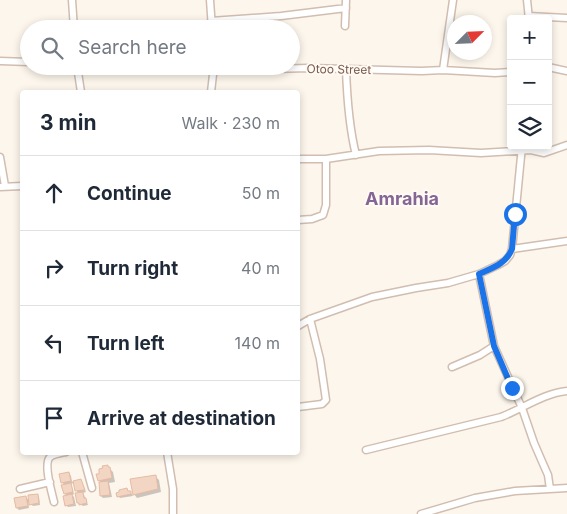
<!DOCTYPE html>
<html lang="en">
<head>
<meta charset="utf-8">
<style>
	:root { --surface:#fff; --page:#f6f6f7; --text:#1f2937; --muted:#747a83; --line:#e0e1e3 }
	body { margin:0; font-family:Inter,sans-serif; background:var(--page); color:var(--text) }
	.controls { position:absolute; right:15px; top:15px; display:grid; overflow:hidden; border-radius:5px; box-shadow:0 2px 8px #0003 }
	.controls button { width:45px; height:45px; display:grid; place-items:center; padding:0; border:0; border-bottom:1px solid var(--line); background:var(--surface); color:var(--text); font:25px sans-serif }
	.compass { position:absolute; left:447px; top:15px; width:45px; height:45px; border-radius:50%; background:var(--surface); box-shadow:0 2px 8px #0003; rotate:66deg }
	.stop { position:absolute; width:15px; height:15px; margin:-11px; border:4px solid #1a73e8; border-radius:50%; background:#fff }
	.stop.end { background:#1a73e8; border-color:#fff; box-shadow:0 1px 5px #0008 }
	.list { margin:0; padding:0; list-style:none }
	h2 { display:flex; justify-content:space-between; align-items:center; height:65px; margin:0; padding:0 20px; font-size:21px }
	h2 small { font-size:16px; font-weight:400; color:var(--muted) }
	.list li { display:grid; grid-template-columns:32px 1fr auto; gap:15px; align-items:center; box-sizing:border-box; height:75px; padding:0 20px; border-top:1px solid var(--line) }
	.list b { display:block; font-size:19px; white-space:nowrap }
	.list em { font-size:16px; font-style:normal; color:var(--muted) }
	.icon { flex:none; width:28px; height:28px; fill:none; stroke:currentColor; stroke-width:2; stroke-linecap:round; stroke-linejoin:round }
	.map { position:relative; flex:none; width:567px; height:514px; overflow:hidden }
	.search { position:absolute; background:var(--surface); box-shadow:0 2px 8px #0003; left:20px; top:20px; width:280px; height:55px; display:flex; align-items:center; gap:12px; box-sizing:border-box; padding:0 18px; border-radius:28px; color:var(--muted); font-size:19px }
	.panel { position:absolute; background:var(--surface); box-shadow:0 2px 8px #0003; left:20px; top:90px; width:280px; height:365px; border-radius:5px }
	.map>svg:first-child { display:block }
</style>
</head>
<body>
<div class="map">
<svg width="567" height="514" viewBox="0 0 567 514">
	<rect width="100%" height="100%" fill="#fdf6ec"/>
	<!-- shadow -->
	<path fill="#0003" d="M107 466 113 472 115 482 109 483 112 497 103 498 101 496V483L99 480Z
		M69 473 71 476 72 482 80 480 82 483 86 492 82 493 84 495 88 505 83 506 78 503 79 494 76 490 74 483 69 484 72 487 74 494 72 495 74 497 76 506 68 507 66 505 67 496 65 494 63 486H65L62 482Z
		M155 476 159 480 161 492 137 498 134 494Z
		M127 490 132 494 133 496 120 498 118 496Z
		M37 495 39 497 40 505 33 506 28 502 29 508 19 510 17 508 26 497 30 502Z"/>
	<!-- building -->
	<path fill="#f3d5c3" stroke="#e6bba3" d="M108 465V467H110L112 478 98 481 96 474H99V469L103 468 102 466Z
		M69 472 71 481 61 483 59 474Z
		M156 475 158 489 133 495 130 479Z
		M81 479 85 490 75 491 73 481Z
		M108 481 110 495 100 496 99 482Z
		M71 483 73 492 64 494 61 485Z
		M127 488 128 491H131V494L117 497 116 493 119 492V490Z
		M83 492 84 498H86L87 503 79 505V503H77L75 493Z
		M38 494 39 503 29 505 28 495Z
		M72 494 74 504 65 506 63 496Z
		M26 496 28 506 16 508 14 498Z"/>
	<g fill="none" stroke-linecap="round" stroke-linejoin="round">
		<!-- minor casing -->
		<g stroke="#d1beb0" stroke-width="9">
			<path id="minor" d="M72 0 74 29
				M210 0 212 29
				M527 0 529 19
				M528 16 567 18
				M211 21 281 16 346 8
				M345 26 346 0
				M0 61 29 62
				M77 66 81 92
				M548 67 567 71
				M77 68 113 69 188 67 233 70 308 68 422 71 443 70 495 73 511 72
				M346 69C347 98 349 127 356 155
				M443 70 453 0
				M211 92 214 66
				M0 157 5 186
				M298 159H326L379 151 429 150 481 153 531 150 544 153 567 145
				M0 187 22 186
				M298 220 312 219 323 215 326 205V159
				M512 249 567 241
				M298 326 310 319 372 297 416 288 448 283 479 274 498 265 505 261 510 255 512 249 522 146
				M494 346 522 408 534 443 544 466 548 475 550 489
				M452 367 480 355 494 346 479 274
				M298 407 322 404 326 400 320 359 310 319
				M366 450 501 417C522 409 544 393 567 391
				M82 452 92 488
				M167 452 173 489V514
				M20 489 50 482
				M54 502C52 493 43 464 50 457 54 454 61 453 66 452
				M421 514 475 498 515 491 567 488"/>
		</g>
		<!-- minor -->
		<use href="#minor" stroke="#fff" stroke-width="6"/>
	</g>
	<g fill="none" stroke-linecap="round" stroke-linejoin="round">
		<!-- route -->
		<path stroke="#1a73e8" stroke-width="6" d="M512 388 494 346 479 274C492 268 506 264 512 249L515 214"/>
	</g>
	<g text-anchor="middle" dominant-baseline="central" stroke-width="4" stroke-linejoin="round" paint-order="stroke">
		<!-- street labels -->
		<g font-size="12" fill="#7a5c4d" stroke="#fffaf3">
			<text transform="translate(339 69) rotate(1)">Otoo Street</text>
		</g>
		<!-- district labels -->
		<g font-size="18" font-weight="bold" fill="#846695" stroke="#fffaf3">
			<text x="402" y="198">Amrahia</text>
		</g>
	</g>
</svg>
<div class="controls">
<button>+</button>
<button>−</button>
<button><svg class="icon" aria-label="layers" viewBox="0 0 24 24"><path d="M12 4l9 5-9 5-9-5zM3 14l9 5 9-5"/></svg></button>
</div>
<svg class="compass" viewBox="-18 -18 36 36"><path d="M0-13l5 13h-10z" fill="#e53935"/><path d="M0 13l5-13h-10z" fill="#747a83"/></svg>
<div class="stop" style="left:515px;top:214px"></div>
<div class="stop end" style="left:512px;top:388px"></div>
<div class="search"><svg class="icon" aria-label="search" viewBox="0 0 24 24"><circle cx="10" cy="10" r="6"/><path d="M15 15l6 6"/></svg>Search here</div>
<section class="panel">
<h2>3 min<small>Walk · 230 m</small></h2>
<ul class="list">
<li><svg class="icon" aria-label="ahead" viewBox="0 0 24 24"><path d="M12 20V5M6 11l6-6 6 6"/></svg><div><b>Continue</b></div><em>50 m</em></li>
<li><svg class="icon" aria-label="right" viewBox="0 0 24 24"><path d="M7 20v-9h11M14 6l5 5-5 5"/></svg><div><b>Turn right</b></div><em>40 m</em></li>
<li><svg class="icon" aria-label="left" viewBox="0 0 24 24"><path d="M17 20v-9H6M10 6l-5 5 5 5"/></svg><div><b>Turn left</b></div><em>140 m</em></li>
<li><svg class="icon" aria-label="arrive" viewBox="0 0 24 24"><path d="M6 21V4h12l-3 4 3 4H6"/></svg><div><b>Arrive at destination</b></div></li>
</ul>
</section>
</div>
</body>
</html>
